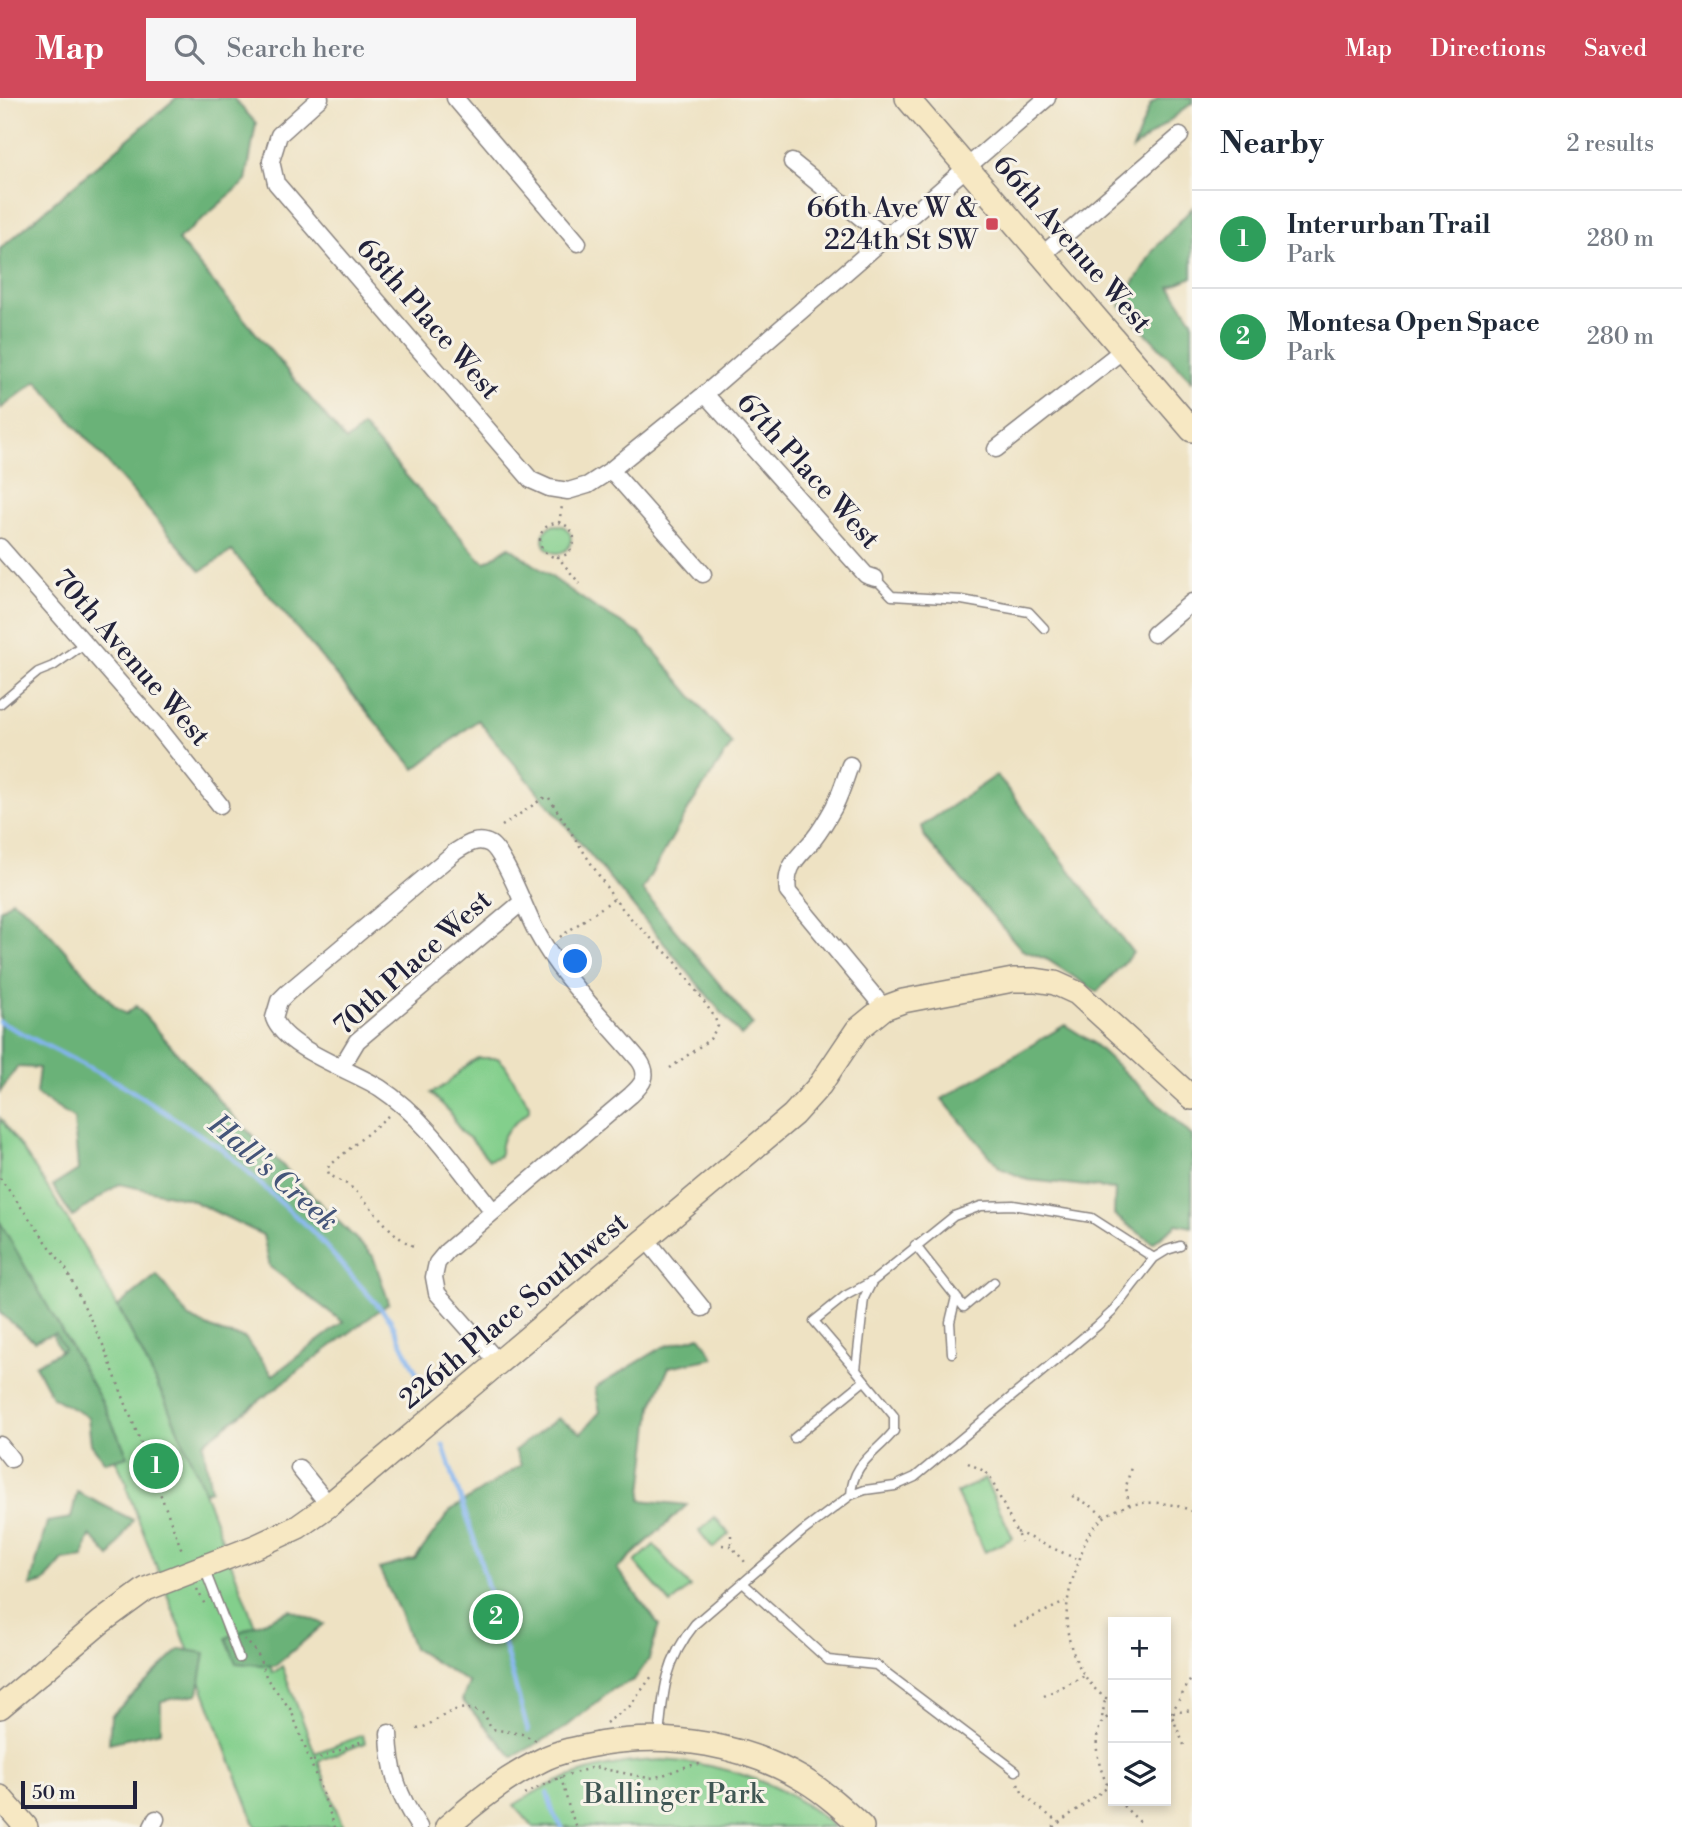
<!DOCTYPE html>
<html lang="en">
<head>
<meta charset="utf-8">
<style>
	:root { --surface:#fff; --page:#f6f6f7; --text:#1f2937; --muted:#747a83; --line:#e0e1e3; --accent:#d1495b }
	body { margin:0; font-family:"Libre Bodoni",serif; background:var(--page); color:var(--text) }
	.controls { position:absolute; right:21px; bottom:21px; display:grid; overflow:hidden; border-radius:0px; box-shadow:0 4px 10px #0003 }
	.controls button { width:63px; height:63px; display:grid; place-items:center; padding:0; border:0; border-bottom:2px solid var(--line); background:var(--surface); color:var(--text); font:35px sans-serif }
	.scale { position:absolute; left:21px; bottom:18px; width:116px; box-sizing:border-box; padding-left:7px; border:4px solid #22223b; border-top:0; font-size:19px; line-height:24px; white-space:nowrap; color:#22223b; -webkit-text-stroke:5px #f7f3e8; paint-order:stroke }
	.you { position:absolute; left:576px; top:864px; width:24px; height:24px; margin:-18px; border:5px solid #fff; border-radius:50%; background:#1a73e8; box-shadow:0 0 0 10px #1a73e833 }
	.badge { display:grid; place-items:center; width:46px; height:46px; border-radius:50%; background:var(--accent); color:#fff; font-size:23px; font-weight:700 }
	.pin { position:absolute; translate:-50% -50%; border:4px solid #fff; box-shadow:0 2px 7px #0006 }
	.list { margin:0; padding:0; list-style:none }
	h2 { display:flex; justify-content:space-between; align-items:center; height:91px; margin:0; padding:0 28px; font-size:30px }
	h2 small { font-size:23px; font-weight:400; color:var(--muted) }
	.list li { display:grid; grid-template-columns:46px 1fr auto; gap:21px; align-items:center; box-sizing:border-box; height:98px; padding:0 28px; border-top:2px solid var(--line) }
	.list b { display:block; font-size:26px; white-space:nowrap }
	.list p { margin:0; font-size:23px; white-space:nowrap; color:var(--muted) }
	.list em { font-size:23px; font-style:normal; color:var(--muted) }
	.icon { flex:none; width:38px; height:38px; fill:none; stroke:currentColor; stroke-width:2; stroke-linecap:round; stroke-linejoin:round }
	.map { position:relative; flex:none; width:1192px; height:1729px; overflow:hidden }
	header { display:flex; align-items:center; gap:42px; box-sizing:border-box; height:98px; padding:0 35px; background:var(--accent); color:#fff }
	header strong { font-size:33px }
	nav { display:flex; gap:38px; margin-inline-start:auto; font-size:24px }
	.search { width:490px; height:63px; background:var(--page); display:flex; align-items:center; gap:18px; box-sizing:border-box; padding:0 24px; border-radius:0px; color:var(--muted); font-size:26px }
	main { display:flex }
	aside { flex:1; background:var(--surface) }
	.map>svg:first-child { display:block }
</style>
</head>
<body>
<header>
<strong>Map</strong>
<div class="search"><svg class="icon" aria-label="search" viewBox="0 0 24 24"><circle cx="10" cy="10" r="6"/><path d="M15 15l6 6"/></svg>Search here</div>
<nav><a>Map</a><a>Directions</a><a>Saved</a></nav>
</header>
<main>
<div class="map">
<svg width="1192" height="1729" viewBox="0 0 1192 1729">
	<rect width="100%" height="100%" fill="#f7f3e8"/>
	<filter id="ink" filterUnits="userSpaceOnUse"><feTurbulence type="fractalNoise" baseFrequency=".0143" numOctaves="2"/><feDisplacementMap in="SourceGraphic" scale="14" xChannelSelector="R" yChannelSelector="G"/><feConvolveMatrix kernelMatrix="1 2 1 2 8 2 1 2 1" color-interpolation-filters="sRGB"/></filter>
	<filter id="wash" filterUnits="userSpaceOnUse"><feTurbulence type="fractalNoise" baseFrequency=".00686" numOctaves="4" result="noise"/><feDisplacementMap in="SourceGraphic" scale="28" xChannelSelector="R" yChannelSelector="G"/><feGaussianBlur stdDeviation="1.57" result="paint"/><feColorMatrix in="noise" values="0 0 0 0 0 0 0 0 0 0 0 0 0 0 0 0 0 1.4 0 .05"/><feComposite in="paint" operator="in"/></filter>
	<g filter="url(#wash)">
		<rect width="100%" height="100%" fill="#eee2c3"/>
		<!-- green -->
		<path fill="#83cf8c" stroke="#527864" stroke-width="2" d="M543 441a14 14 0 1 1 28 0a14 14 0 1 1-28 0Z
			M478 960H498L505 967 529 1007V1013C511 1029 500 1033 500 1058L489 1062 472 1042 461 1034 449 1013 431 995C453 986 459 969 478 960Z
			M0 1020C75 1123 134 1234 187 1349L273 1575 282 1568 315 1655 363 1637 365 1645 318 1663 343 1729H256L126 1389 128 1387 45 1222 0 1146Z
			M985 1381 1013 1440 985 1454 956 1395Z
			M715 1419 729 1436 713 1450 699 1433Z
			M654 1447 690 1489 671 1506 635 1464Z
			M662 1662C726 1666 785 1685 834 1729H533L514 1707C559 1677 608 1663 662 1662Z"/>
		<!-- forest -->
		<path fill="#6ab278" stroke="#466a5a" stroke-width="2" d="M176 0H233L256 25 246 83 178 142 346 343 363 329 479 460 486 464 509 449 597 511 640 536 732 646 691 707 642 792 753 927 741 938 478 622 415 671 232 453 201 473 37 283 0 311V151Z
			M1158 0H1192V5L1133 51 1150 7Z
			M1192 110V179L1170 189 1192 222V283L1120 208 1154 151Z
			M997 677 1133 855 1097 894 1048 862 1022 852 925 740 922 728Z
			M12 802 32 816 114 907 126 916 136 908 233 1018 373 1158 389 1205 203 1345 211 1392 205 1394 164 1300 118 1208 157 1177 189 1220 222 1235 245 1240 273 1277 343 1224 270 1169 263 1137 189 1101 119 1086 72 1119 53 1088 78 1072 74 1021 36 996 39 970 17 969 0 994V812Z
			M1065 927 1092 944 1192 1038V1129L1177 1126 1153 1145 1114 1117 1115 1091 1028 1082 1000 1070 942 1001Z
			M0 1124 103 1306 128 1358 105 1364 91 1346 88 1319 52 1299 35 1267 64 1251 55 1235 34 1243 0 1215Z
			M700 1238 714 1260 669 1269 652 1309 641 1402 687 1407 617 1471 659 1527 649 1561 634 1582 613 1591 565 1630 513 1659 462 1602 469 1585 413 1550 401 1517 379 1471 415 1461 451 1412 521 1367 515 1352 558 1320 581 1335 600 1314 595 1290 663 1249Z
			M77 1394 133 1422 110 1459 90 1437 83 1459 63 1462 44 1484 30 1488 47 1424 71 1420Z
			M290 1512 324 1526 275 1568 236 1565 226 1540Z
			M180 1551 205 1555 198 1596 161 1603V1633L109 1645 111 1618Z"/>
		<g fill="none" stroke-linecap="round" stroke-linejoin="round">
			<!-- stream -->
			<path stroke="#84b5f0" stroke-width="4.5" d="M0 924 121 986 222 1051 312 1133 390 1221 426 1295
				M443 1347 476 1447 528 1633
				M547 1695 554 1717 562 1729"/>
		</g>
	</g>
	<g filter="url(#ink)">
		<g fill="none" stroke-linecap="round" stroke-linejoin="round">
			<!-- lane casing -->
			<g stroke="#88827f" stroke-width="11">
				<path id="lane" d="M875 480 892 498 962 502 1029 514 1044 530
					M0 606 38 574 53 568 84 546
					M915 1147 964 1209 994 1184
					M952 1255 950 1224 956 1199
					M856 1272 814 1223 845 1198 871 1184
					M794 1340 864 1283
					M851 1397C853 1363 875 1357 894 1333V1318L856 1272 864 1200 872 1184 954 1118 981 1108 1013 1107 1092 1120 1154 1160
					M204 1470 239 1560
					M744 1486 828 1562 876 1567 1016 1673
					M659 1640C663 1594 665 1563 695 1526L802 1434 851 1397 865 1392 895 1388 915 1379 1097 1228 1112 1214 1154 1160 1167 1152 1180 1148"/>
			</g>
			<!-- street casing -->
			<g stroke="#88827f" stroke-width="19">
				<path id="street" d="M320 0 279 37 271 63 276 85 531 382 549 390 568 393 588 387 611 372 705 296 1047 0
					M455 0 578 145
					M792 64 885 139
					M1042 157 1180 38
					M705 296 866 477 875 480
					M996 351 1123 252
					M611 372 703 476
					M0 449 158 629 220 707
					M1154 536 1192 504
					M850 667C845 682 841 695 834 709 828 720 821 732 813 742 798 760 784 768 788 794L884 910
					M342 968 357 943 522 804
					M493 1113C459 1071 426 1020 380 990 352 972 285 951 274 920L279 903 287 895 455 754C466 747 477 739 490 746 504 754 526 814 535 831 561 880 604 920 639 962 650 977 643 986 631 997L447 1153 437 1165 434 1179 437 1195 499 1265
					M646 1141 702 1210
					M0 1347 11 1361
					M299 1370 329 1407
					M389 1635C390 1673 398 1697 419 1729
					M152 1729 156 1721"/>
			</g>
			<!-- secondary casing -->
			<g stroke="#88827f" stroke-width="26">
				<path id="secondary" d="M907 0 1192 332
					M0 1609 101 1524 146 1491 257 1448 298 1429 329 1407 793 1017 820 987 857 932 884 910 903 903 1013 882H1035L1055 885 1077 895 1192 1000
					M0 1699 26 1729
					M447 1729C477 1703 507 1679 542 1662 562 1652 583 1649 604 1645 672 1634 745 1647 804 1682 826 1695 844 1712 862 1729"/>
			</g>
			<!-- path -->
			<path stroke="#88827f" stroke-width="2.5" stroke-dasharray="2 5" stroke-linecap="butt" d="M559 425 562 408
				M540 442a17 17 0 1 1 34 0a17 17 0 1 1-34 0Z
				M557 458 580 486
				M502 728 545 699 549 700 614 801
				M560 839 614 801 636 826 675 863 714 918 718 928 710 941 666 973
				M388 1018 327 1070 329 1076C336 1082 346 1084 352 1090 374 1108 389 1139 416 1149
				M0 1080 66 1171 104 1249 183 1455
				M968 1365 986 1374 992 1383 1021 1444
				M1072 1398 1090 1407 1105 1419
				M1129 1407 1126 1389 1131 1369
				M1017 1434 1079 1462
				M731 1437V1448
				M722 1447 731 1448 745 1464
				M197 1491 205 1507
				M1014 1528 1065 1504
				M244 1541 257 1554 267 1581 291 1612 335 1729
				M1044 1598 1084 1578
				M1113 1604C1098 1597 1088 1584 1080 1570 1061 1534 1064 1502 1078 1466 1081 1457 1083 1448 1087 1440 1107 1401 1157 1398 1192 1413
				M1113 1615C1109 1618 1103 1622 1101 1626 1090 1647 1102 1680 1113 1697
				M1166 1616 1192 1612
				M606 1625 630 1608 652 1578
				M1101 1626 1105 1602
				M417 1631C438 1626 450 1605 473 1612 476 1613 481 1614 484 1616 487 1620 488 1626 492 1631L522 1636 537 1643
				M1184 1647 1171 1616 1192 1579
				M313 1663 365 1642
				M561 1679 570 1714 577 1729
				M1018 1686 1023 1696 1057 1724
				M524 1696 561 1679 594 1669 648 1680C666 1679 681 1667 700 1666
				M1118 1703 1140 1724
				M1053 1729 1108 1689"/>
			<!-- lane -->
			<use href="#lane" stroke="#fff" stroke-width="8"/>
			<!-- street -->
			<use href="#street" stroke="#fff" stroke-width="16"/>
			<!-- secondary -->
			<use href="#secondary" stroke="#f7e8c3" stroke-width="23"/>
		</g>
	</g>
	<!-- markers -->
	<rect fill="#d1495b" stroke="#f7f3e8" stroke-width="2.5" x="985" y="119" width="14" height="14" rx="3.5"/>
	<g text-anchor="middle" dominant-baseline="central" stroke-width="6" stroke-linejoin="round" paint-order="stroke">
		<!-- poi labels -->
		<g font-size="28" fill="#22223b" stroke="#f7f3e8" text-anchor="end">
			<text x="978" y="110">66th Ave W &amp;<tspan x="978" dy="32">224th St SW</tspan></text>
		</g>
		<!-- street labels -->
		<g font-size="28" fill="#22223b" stroke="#f7f3e8">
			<text transform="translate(1072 146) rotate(49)">66th Avenue West</text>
			<text transform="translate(428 221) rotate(49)">68th Place West</text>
			<text transform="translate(808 373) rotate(48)">67th Place West</text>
			<text transform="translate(131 560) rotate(49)">70th Avenue West</text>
			<text transform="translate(413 865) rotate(-42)">70th Place West</text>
			<text transform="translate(514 1213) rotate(-40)">226th Place Southwest</text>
		</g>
		<!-- park labels -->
		<g font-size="28" fill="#3f5653" stroke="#f7f3e8">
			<text x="674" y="1696">Ballinger Park</text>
		</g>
		<!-- water labels -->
		<g font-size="30" font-style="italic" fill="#44557a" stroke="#f7f3e8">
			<text transform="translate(273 1075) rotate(41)">Hall's Creek</text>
		</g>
	</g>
</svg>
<div class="controls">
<button>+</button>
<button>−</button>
<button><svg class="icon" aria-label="layers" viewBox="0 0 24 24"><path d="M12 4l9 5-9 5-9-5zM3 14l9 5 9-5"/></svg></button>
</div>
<div class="scale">50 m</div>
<div class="you"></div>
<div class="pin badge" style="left:156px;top:1368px;background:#2e9e5b">1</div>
<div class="pin badge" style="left:496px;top:1519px;background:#2e9e5b">2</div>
</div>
<aside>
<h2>Nearby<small>2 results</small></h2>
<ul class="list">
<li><span class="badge" style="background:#2e9e5b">1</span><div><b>Interurban Trail</b><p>Park</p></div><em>280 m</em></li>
<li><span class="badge" style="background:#2e9e5b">2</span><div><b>Montesa Open Space</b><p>Park</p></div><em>280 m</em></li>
</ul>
</aside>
</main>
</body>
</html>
